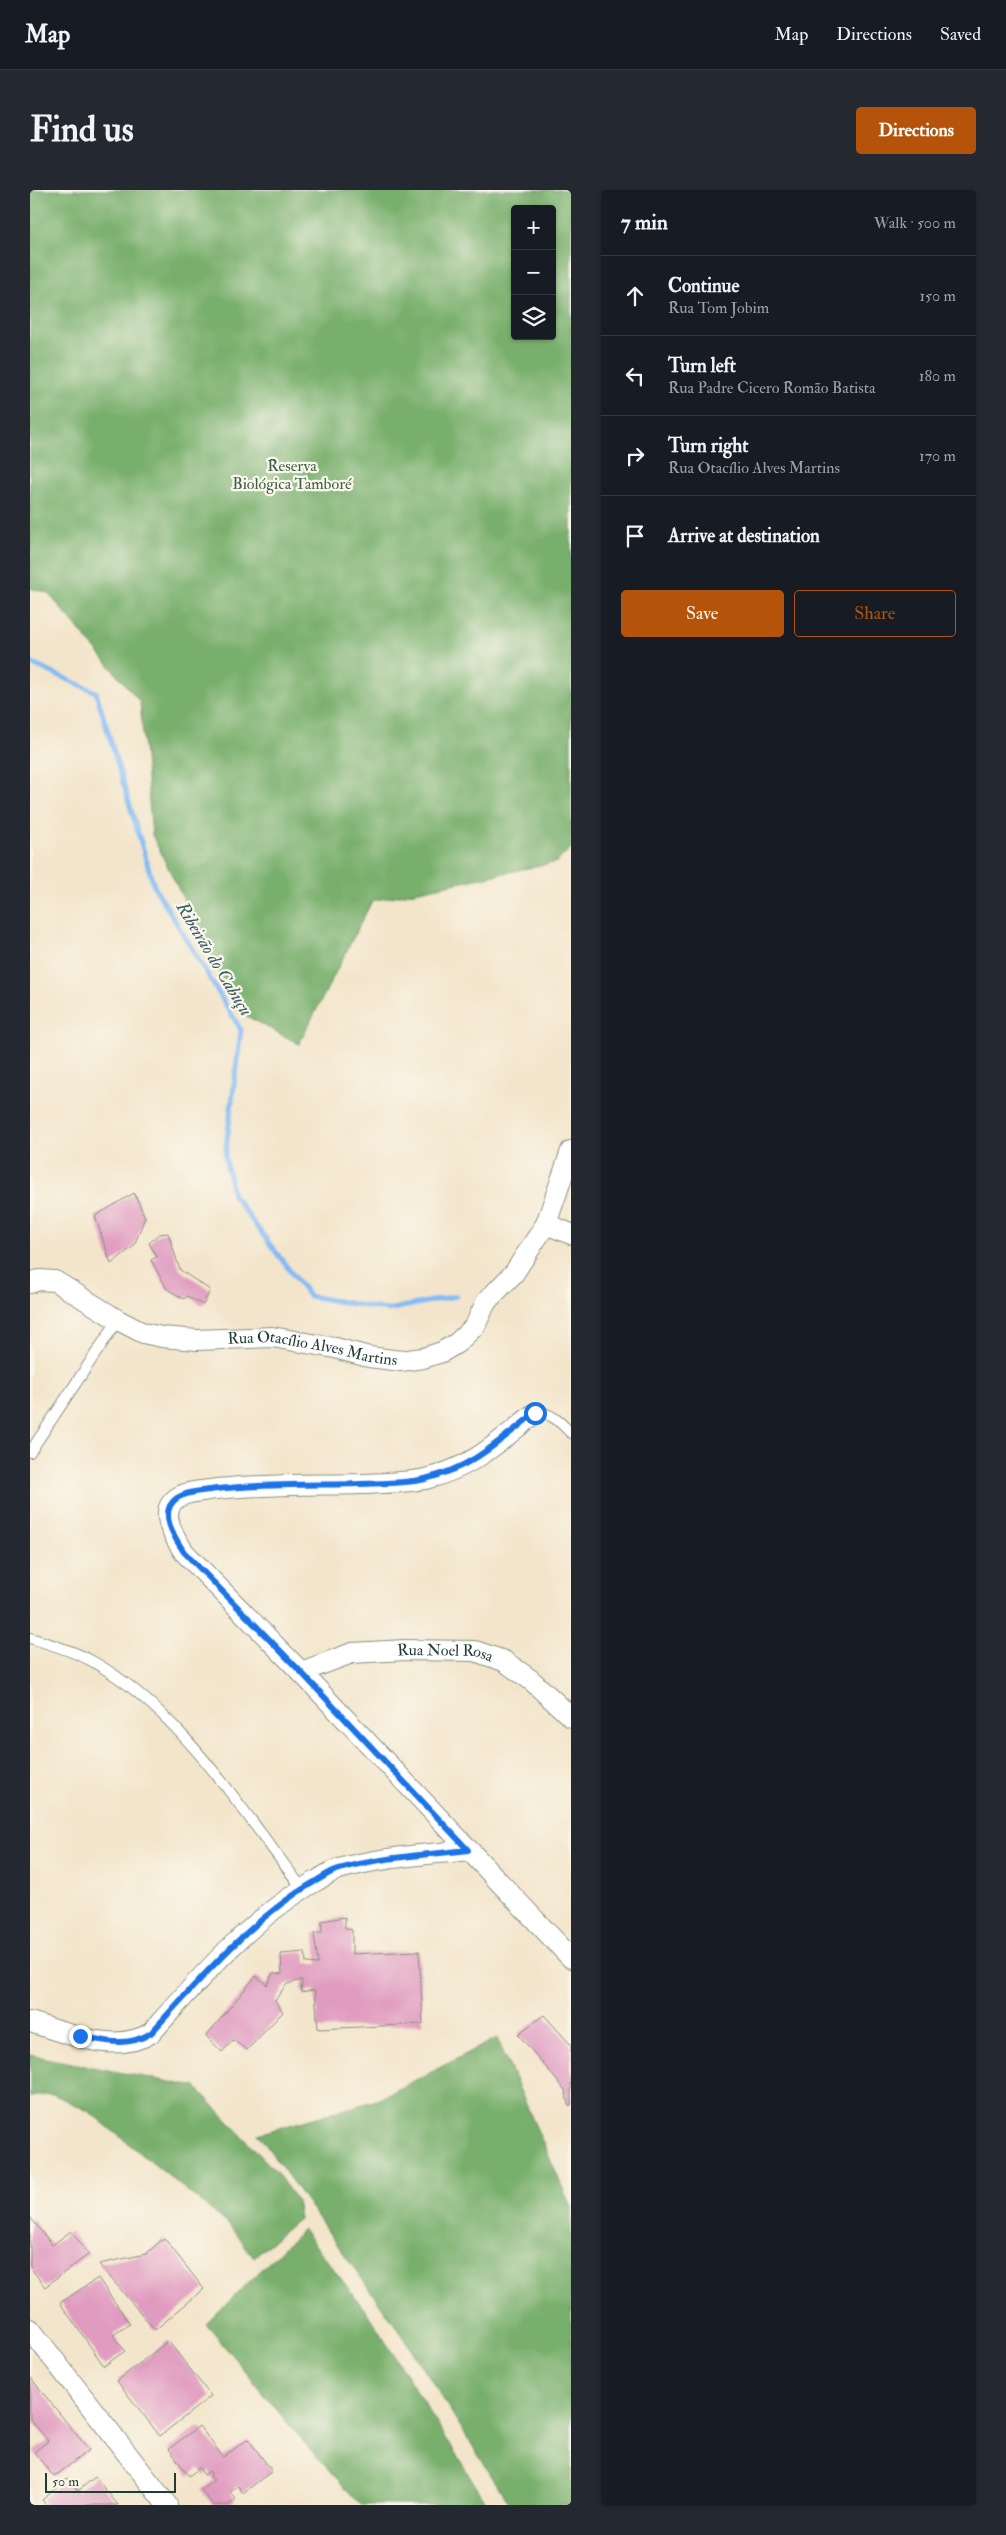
<!DOCTYPE html>
<html lang="en">
<head>
<meta charset="utf-8">
<style>
	:root { --surface:#171b24; --page:#242831; --text:#f1f3f6; --muted:#9ea1a6; --line:#363941; --accent:#b45309 }
	body { margin:0; font-family:"IM FELL Double Pica",serif; background:var(--page); color:var(--text) }
	.controls { position:absolute; right:15px; top:15px; display:grid; overflow:hidden; border-radius:5px; box-shadow:0 1px 4px #0004 }
	.controls button { width:45px; height:45px; display:grid; place-items:center; padding:0; border:0; border-bottom:1px solid var(--line); background:var(--surface); color:var(--text); font:25px sans-serif }
	.scale { position:absolute; left:15px; bottom:12px; width:131px; box-sizing:border-box; padding-left:5px; border:2px solid #1f3d34; border-top:0; font-size:14px; line-height:18px; white-space:nowrap; color:#1f3d34; -webkit-text-stroke:4px #fbf7ec; paint-order:stroke }
	.stop { position:absolute; width:15px; height:15px; margin:-11px; border:4px solid #1a73e8; border-radius:50%; background:#fff }
	.stop.end { background:#1a73e8; border-color:#fff; box-shadow:0 1px 5px #0008 }
	.list { margin:0; padding:0; list-style:none }
	h2 { display:flex; justify-content:space-between; align-items:center; height:65px; margin:0; padding:0 20px; font-size:21px }
	h2 small { font-size:16px; font-weight:400; color:var(--muted) }
	.list li { display:grid; grid-template-columns:32px 1fr auto; gap:15px; align-items:center; box-sizing:border-box; height:80px; padding:0 20px; border-top:1px solid var(--line) }
	.list b { display:block; font-size:19px; white-space:nowrap }
	.list p { margin:0; font-size:16px; white-space:nowrap; color:var(--muted) }
	.list em { font-size:16px; font-style:normal; color:var(--muted) }
	.actions { display:flex; gap:10px; padding:15px 20px }
	.actions a { flex:1; padding:11px 0; border:1px solid var(--accent); border-radius:5px; text-align:center; font-size:18px; color:var(--accent) }
	.actions .main { background:var(--accent); color:#fff }
	.icon { flex:none; width:28px; height:28px; fill:none; stroke:currentColor; stroke-width:2; stroke-linecap:round; stroke-linejoin:round }
	.map { position:relative; flex:none; width:541px; height:2315px; overflow:hidden; border-radius:5px }
	header { display:flex; align-items:center; gap:30px; box-sizing:border-box; height:70px; padding:0 25px; background:var(--surface); border-bottom:1px solid var(--line) }
	header strong { font-size:24px }
	nav { display:flex; gap:28px; margin-inline-start:auto; font-size:18px }
	.intro { display:flex; align-items:center; justify-content:space-between; box-sizing:border-box; height:120px; padding:0 30px }
	h1 { margin:0; font-size:35px }
	.button { padding:12px 22px; border-radius:5px; background:var(--accent); color:#fff; font-size:18px; font-weight:700 }
	main { display:flex; gap:30px; padding:0 30px }
	aside { flex:1; background:var(--surface); border-radius:5px; box-shadow:0 1px 4px #0004 }
	.map>svg:first-child { display:block }
</style>
</head>
<body>
<header>
<strong>Map</strong>
<nav><a>Map</a><a>Directions</a><a>Saved</a></nav>
</header>
<div class="intro"><h1>Find us</h1><a class="button">Directions</a></div>
<main>
<div class="map">
<svg width="541" height="2315" viewBox="0 0 541 2315">
	<rect width="100%" height="100%" fill="#fbf7ec"/>
	<filter id="ink" filterUnits="userSpaceOnUse"><feTurbulence type="fractalNoise" baseFrequency=".02" numOctaves="2"/><feDisplacementMap in="SourceGraphic" scale="10" xChannelSelector="R" yChannelSelector="G"/><feConvolveMatrix kernelMatrix="1 2 1 2 8 2 1 2 1" color-interpolation-filters="sRGB"/></filter>
	<filter id="wash" filterUnits="userSpaceOnUse"><feTurbulence type="fractalNoise" baseFrequency=".0096" numOctaves="4" result="noise"/><feDisplacementMap in="SourceGraphic" scale="20" xChannelSelector="R" yChannelSelector="G"/><feGaussianBlur stdDeviation="1.12" result="paint"/><feColorMatrix in="noise" values="0 0 0 0 0 0 0 0 0 0 0 0 0 0 0 0 0 1.4 0 .05"/><feComposite in="paint" operator="in"/></filter>
	<g filter="url(#wash)">
		<rect width="100%" height="100%" fill="#f3e5cb"/>
		<!-- forest -->
		<path fill="#78af6c" stroke="#4c7650" fill-rule="evenodd" d="M0 0H541V658L527 672 342 711 269 854 209 822 122 645 110 512 18 403 0 398ZM485 19H522V146H485Z
			M467 1848 541 2017V2315H480L373 2146 228 1944 347 1910Z
			M0 1865 166 1897 246 1982 267 2011 270 2028 224 2067 197 2033 58 1921 23 1904 0 1907Z
			M273 2039 338 2124 458 2315H331L277 2256 176 2134Z"/>
		<g fill="none" stroke-linecap="round" stroke-linejoin="round">
			<!-- stream -->
			<path stroke="#84bbf4" stroke-width="5" d="M0 473 66 502 124 696 211 840 195 966 203 1005 279 1106 357 1120 426 1106"/>
		</g>
		<g id="blocks">
			<!-- building -->
			<path fill="#e09bc0" d="M104 1003 115 1027 104 1056 81 1074 65 1026Z
				M138 1043 150 1080 180 1100 173 1115 157 1106 154 1109 137 1099 121 1070 127 1067 119 1053 129 1044Z
				M315 1727V1738L322 1740V1764L389 1761 393 1834 288 1839 285 1800 271 1802 272 1790 257 1794 245 1810 253 1822 217 1860 203 1850 192 1862 176 1846 226 1786 237 1795 243 1783 252 1784 251 1764 275 1762 276 1773 288 1774 284 1743H292V1731Z
				M514 1825 541 1855V1915H538L535 1900 488 1844Z
				M0 2027 22 2055 41 2041 59 2064 15 2097 0 2077Z
				M134 2048 174 2099 125 2140 69 2074 116 2064Z
				M68 2088 100 2134 83 2145 95 2161 74 2176 30 2113Z
				M138 2151 181 2206 130 2246 87 2191Z
				M0 2187 59 2260 24 2287 4 2262 18 2251 0 2229Z
				M169 2236 193 2267 218 2249 242 2281 213 2303 208 2296 200 2302 206 2309 199 2315H183L171 2300 184 2290 180 2287 181 2283 179 2281 174 2285 169 2278 159 2286 139 2259Z
				M65 2287 88 2315H16L12 2310 38 2288 48 2301Z"/>
		</g>
	</g>
	<g filter="url(#ink)">
		<use href="#blocks" fill-opacity="0" stroke="#899180" stroke-width="1"/>
		<g fill="none" stroke-linecap="round" stroke-linejoin="round">
			<!-- lane casing -->
			<g stroke="#899180" stroke-width="12">
				<path id="lane" d="M505 1223C520 1221 531 1233 541 1243
					M0 1262 88 1130
					M0 1448C20 1454 41 1460 60 1470 150 1519 211 1620 273 1699"/>
			</g>
			<!-- street casing -->
			<g stroke="#899180" stroke-width="22">
				<g id="street">
					<path d="M516 1034 541 961"/>
					<path id="s1" d="M0 1093 9 1090 25 1091 88 1130 113 1143 132 1147 167 1150 242 1147 305 1158 339 1167 371 1171 393 1168 412 1162 427 1153 445 1136 456 1112 484 1083 516 1034 541 1044"/>
					<path d="M505 1223C467 1253 444 1277 395 1289 375 1293 352 1293 331 1294 283 1295 235 1294 187 1299 175 1301 157 1301 147 1308 127 1322 145 1348 154 1362L271 1482 541 1768"/>
					<path id="s2" d="M271 1482 322 1463 375 1460 445 1461 474 1471 501 1490 541 1527"/>
					<path d="M0 1832C37 1843 85 1865 121 1843 168 1790 223 1726 286 1691 293 1687 301 1681 309 1679 351 1667 395 1665 438 1660"/>
					<path d="M0 2139 137 2315"/>
				</g>
			</g>
			<!-- lane -->
			<use href="#lane" stroke="#fff" stroke-width="10"/>
			<!-- street -->
			<use href="#street" stroke="#fff" stroke-width="20"/>
		</g>
	</g>
	<g fill="none" stroke-linecap="round" stroke-linejoin="round" filter="url(#ink)">
		<!-- route -->
		<path stroke="#1a73e8" stroke-width="6" d="M50 1846C76 1851 97 1858 121 1843 168 1791 224 1726 286 1691 293 1687 301 1681 309 1679 351 1667 395 1665 438 1660L271 1482 154 1362C145 1348 127 1322 147 1308 158 1301 175 1301 187 1299 234 1294 281 1295 327 1294 349 1293 374 1294 395 1289 443 1277 468 1252 505 1223"/>
	</g>
	<g text-anchor="middle" dominant-baseline="central" stroke-width="4.5" stroke-linejoin="round" paint-order="stroke">
		<!-- park labels -->
		<g font-size="16" fill="#3c6046" stroke="#fbf7ec">
			<text x="262" y="276">Reserva<tspan x="262" dy="18">Biológica Tamboré</tspan></text>
		</g>
		<!-- street labels -->
		<g font-size="16" fill="#1f3d34" stroke="#fbf7ec">
			<text stroke="none"><textPath href="#s1" startOffset="299">Rua Otacílio Alves Martins</textPath></text>
			<text stroke="none"><textPath href="#s2" startOffset="148">Rua Noel Rosa</textPath></text>
		</g>
		<!-- water labels -->
		<g font-size="18" font-style="italic" fill="#385c64" stroke="#fbf7ec">
			<text transform="translate(184 769) rotate(59)">Ribeirão do Cabuçu</text>
		</g>
	</g>
</svg>
<div class="controls">
<button>+</button>
<button>−</button>
<button><svg class="icon" aria-label="layers" viewBox="0 0 24 24"><path d="M12 4l9 5-9 5-9-5zM3 14l9 5 9-5"/></svg></button>
</div>
<div class="scale">50 m</div>
<div class="stop" style="left:505px;top:1223px"></div>
<div class="stop end" style="left:50px;top:1846px"></div>
</div>
<aside>
<h2>7 min<small>Walk · 500 m</small></h2>
<ul class="list">
<li><svg class="icon" aria-label="ahead" viewBox="0 0 24 24"><path d="M12 20V5M6 11l6-6 6 6"/></svg><div><b>Continue</b><p>Rua Tom Jobim</p></div><em>150 m</em></li>
<li><svg class="icon" aria-label="left" viewBox="0 0 24 24"><path d="M17 20v-9H6M10 6l-5 5 5 5"/></svg><div><b>Turn left</b><p>Rua Padre Cicero Romão Batista</p></div><em>180 m</em></li>
<li><svg class="icon" aria-label="right" viewBox="0 0 24 24"><path d="M7 20v-9h11M14 6l5 5-5 5"/></svg><div><b>Turn right</b><p>Rua Otacílio Alves Martins</p></div><em>170 m</em></li>
<li><svg class="icon" aria-label="arrive" viewBox="0 0 24 24"><path d="M6 21V4h12l-3 4 3 4H6"/></svg><div><b>Arrive at destination</b></div></li>
</ul>
<div class="actions"><a class="main">Save</a><a>Share</a></div>
</aside>
</main>
</body>
</html>
